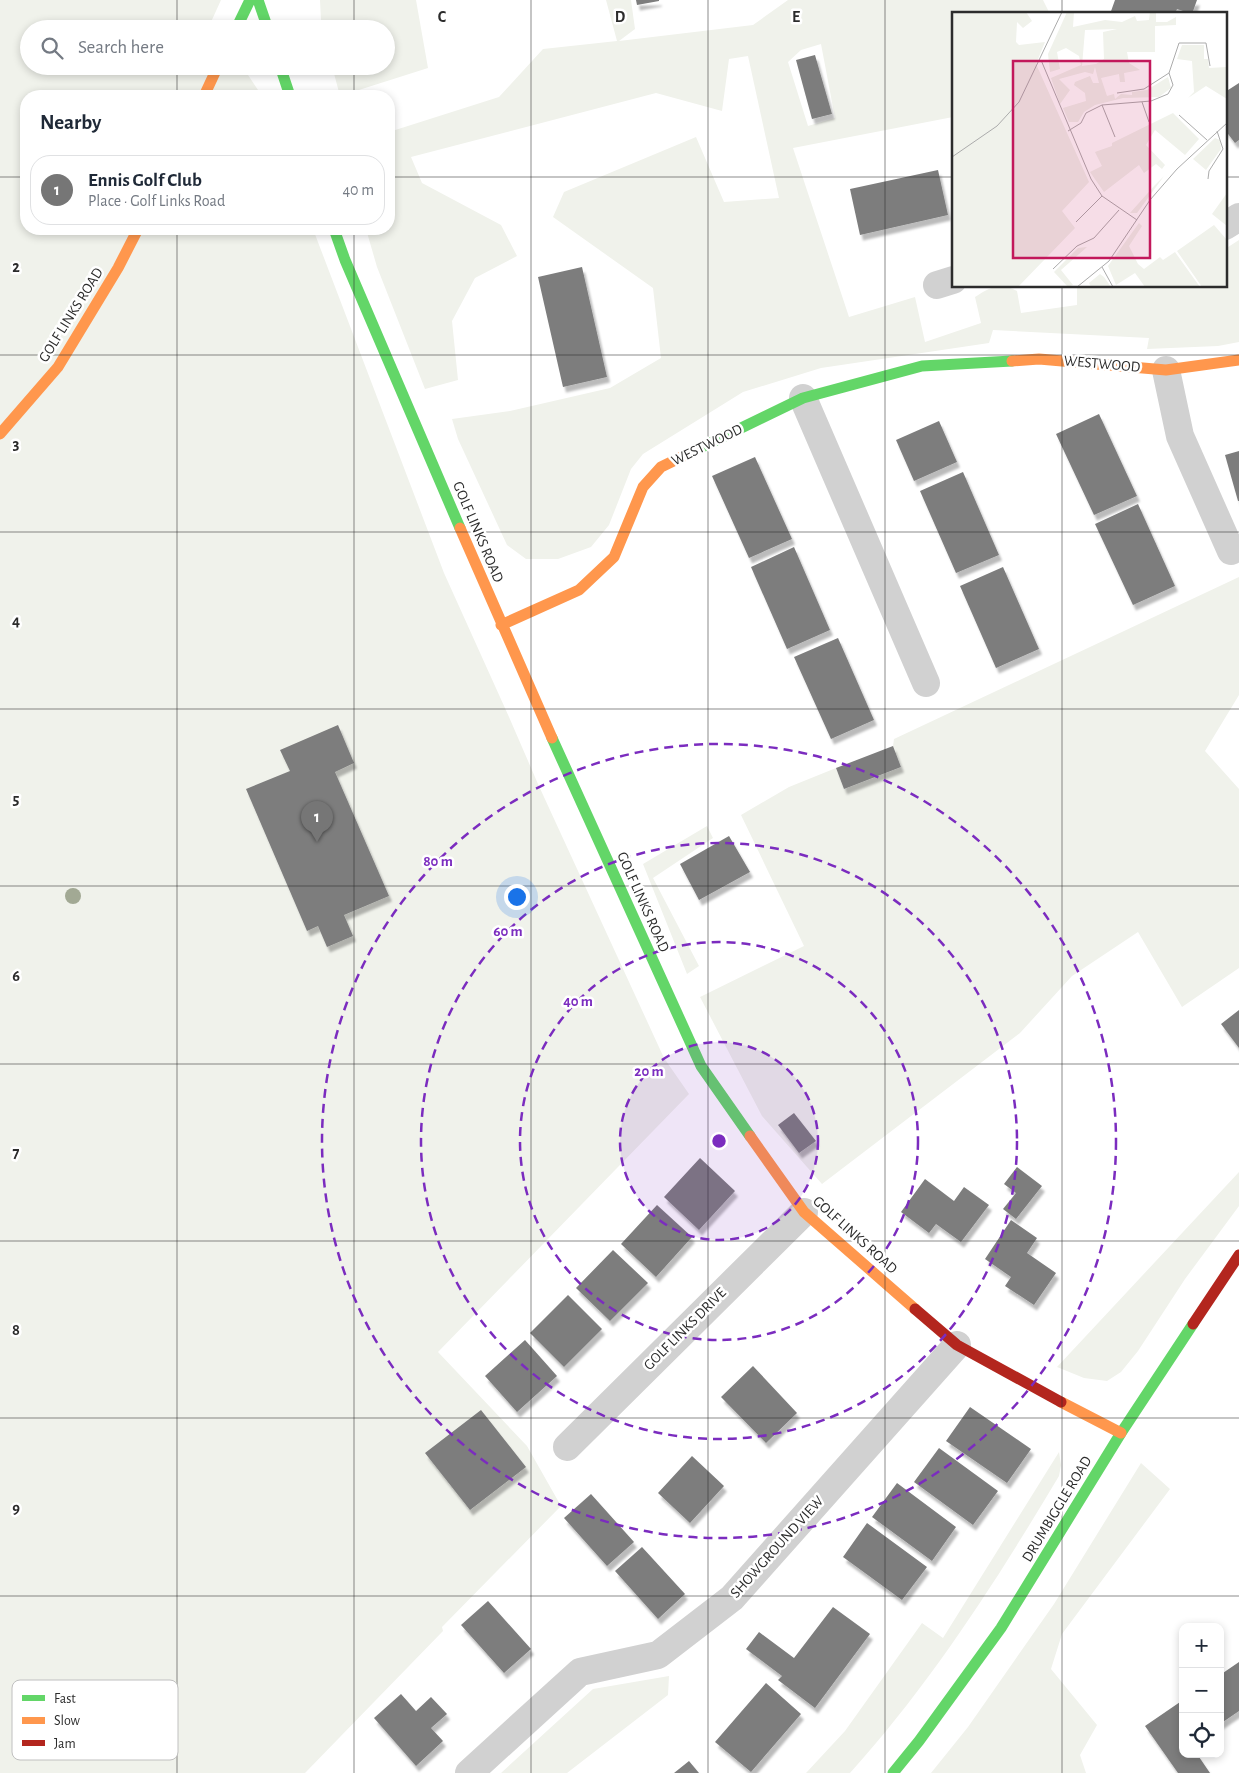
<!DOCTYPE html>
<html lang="en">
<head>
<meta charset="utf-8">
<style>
	:root { --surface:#fff; --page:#f2f2f3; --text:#1f2937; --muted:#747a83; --line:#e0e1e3; --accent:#767676 }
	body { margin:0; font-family:"Alegreya Sans",sans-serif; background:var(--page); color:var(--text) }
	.controls { position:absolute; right:15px; bottom:15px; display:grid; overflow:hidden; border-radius:10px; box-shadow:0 2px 8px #0003 }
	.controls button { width:45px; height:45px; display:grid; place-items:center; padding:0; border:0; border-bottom:1px solid var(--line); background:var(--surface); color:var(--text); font:25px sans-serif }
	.you { position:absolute; left:516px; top:896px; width:18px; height:18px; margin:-12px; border:4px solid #fff; border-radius:50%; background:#1a73e8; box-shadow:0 0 0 8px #1a73e833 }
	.badge { display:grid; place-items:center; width:32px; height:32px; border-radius:50%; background:var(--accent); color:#fff; font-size:16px; font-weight:700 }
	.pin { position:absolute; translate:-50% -41px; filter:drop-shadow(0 1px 2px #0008) }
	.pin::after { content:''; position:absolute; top:26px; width:18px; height:15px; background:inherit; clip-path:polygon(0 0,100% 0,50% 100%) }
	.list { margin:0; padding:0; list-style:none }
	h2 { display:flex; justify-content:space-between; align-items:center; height:65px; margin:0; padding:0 20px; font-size:21px }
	h2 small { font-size:16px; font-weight:400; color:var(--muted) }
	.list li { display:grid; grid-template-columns:32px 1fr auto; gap:15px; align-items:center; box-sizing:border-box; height:70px; margin:0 10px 10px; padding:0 10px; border:1px solid var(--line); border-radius:20px }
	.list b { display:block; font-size:19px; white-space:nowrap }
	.list p { margin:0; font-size:16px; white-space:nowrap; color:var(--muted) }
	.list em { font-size:16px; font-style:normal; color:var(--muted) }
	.icon { flex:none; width:28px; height:28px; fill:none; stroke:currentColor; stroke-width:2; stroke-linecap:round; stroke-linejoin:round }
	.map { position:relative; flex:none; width:1239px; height:1773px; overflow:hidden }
	.search { position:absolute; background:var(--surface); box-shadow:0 2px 8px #0003; left:20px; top:20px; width:375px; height:55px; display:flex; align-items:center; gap:12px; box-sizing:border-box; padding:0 18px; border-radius:28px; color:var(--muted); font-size:19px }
	.panel { position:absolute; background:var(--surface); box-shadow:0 2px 8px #0003; left:20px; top:90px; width:375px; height:145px; border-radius:20px }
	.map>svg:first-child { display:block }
</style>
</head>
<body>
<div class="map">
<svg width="1239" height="1773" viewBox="0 0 1239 1773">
	<defs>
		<filter id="shadow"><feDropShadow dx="3" dy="5.5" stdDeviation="1" flood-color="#0004"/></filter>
	</defs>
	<rect width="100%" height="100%" fill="#fff"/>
	<!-- green -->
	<path fill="#f0f2eb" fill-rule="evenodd" d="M0 0H221L211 22 216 29H29V66H242L262 96H26V229H313L444 573 509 717 538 784 664 1058 689 1094 438 1352 527 1446 561 1506 442 1627 443 1631 305 1773H0Z
		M320 0H416L428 68 340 96 332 66H386V29H323L321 21Z
		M606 0H631L635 29 619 41 753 25 788 0H1043L1050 14H953V117L793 148 849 317 915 297 925 342 981 323 975 297C991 287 999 282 1017 291L1021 313 1077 305V286H1225V249L1239 240V342L1218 346 1147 349 1149 338 993 330 989 343 821 368 743 392 643 454 631 469 609 525 591 547 558 559H526L507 545 458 439 452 419 510 411 610 388 661 358 653 288 553 217 564 192 696 137 724 202 779 198 748 56 729 59 722 111 656 93 411 157 422 183 501 225 517 256 475 278 452 321 458 380 425 389 377 267 366 229H389V132L499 97 543 49 617 41ZM821 44 835 118 808 126 788 62 801 50Z
		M1239 577V695L1205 751 1239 789V968L1182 1007 1138 932 1072 976 1020 1033 822 1184 762 1116 700 997 804 946 741 815 789 787 836 768 844 789 901 767 893 746 894 739Z
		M707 826 713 838 653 878 699 966 687 974 643 864Z
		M1239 1172V1206L1185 1279 1138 1351 1121 1372 1107 1381 1084 1378 1057 1367Z
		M1059 1452 1061 1465 1059 1476C997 1580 931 1683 850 1773H806L845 1731 922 1623 943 1638Z
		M1141 1463 1170 1489 1062 1634 1051 1669 1097 1725 1080 1755 1086 1773H931L968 1727 1054 1604Z
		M669 1676 668 1695 567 1773H501L593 1689Z"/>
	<!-- building -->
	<path fill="#7d7d7d" filter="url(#shadow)" d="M636 0H659V1L637 5Z
		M1115 0H1197L1192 14 1177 9 1175 14H1110Z
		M815 55 832 114 812 119 796 60Z
		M1239 83V140L1235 143 1225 130V92Z
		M938 170 948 215 860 235 850 189Z
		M582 267 607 377 563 387 538 277Z
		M1099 414 1137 496 1094 515 1056 434Z
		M939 421 957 462 914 481 896 440Z
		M1239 451V501H1238L1225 455Z
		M755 457 792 539 749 558 712 476Z
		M963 472 999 555 956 573 920 491Z
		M1138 504 1175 586 1133 605 1095 524Z
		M794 547 830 630 787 649 751 567Z
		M1003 567 1039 649 996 668 960 586Z
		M838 638 874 720 831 739 794 657Z
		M338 725 354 763 335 772 389 896 344 915 353 936 327 947 318 926 307 931 246 789 290 771 280 750Z
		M893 746 901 767 844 789 836 768Z
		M729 836 750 872 699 900 680 864Z
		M1239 1010V1048L1221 1024Z
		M794 1113 816 1141 799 1153 778 1125Z
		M700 1158 735 1191 699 1230 664 1197Z
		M1017 1167 1042 1186 1016 1219 1003 1209 1016 1193 1004 1184Z
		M925 1179 954 1201 964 1187 989 1205 961 1242 936 1224 929 1233 901 1212Z
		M657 1205 692 1237 656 1277 621 1244Z
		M1011 1220 1037 1238 1027 1253 1056 1273 1034 1305 1005 1286 1011 1277 985 1259Z
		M613 1250 648 1283 610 1321 576 1288Z
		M568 1295 602 1329 564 1367 530 1333Z
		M525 1340 557 1376 517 1412 485 1376Z
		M753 1366 797 1413 766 1443 721 1397Z
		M970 1407 1031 1449 1007 1483 946 1441Z
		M481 1410 526 1467 470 1510 425 1453Z
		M939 1448 998 1491 973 1525 914 1482Z
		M692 1456 724 1486 690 1523 658 1493Z
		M897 1483 956 1527 932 1561 872 1517Z
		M591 1494 634 1542 607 1566 564 1518Z
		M867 1523 927 1567 902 1600 843 1557Z
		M642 1547 685 1594 658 1619 615 1571Z
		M488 1601 531 1649 504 1673 461 1625Z
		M833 1607 870 1634 815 1708 778 1680 782 1676 746 1649 759 1632 794 1658Z
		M1239 1662V1711L1220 1724V1675Z
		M766 1683 801 1714 751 1772 715 1742Z
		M401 1694 416 1711 431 1697 447 1714 431 1728 443 1741 416 1766 374 1718Z
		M1183 1700V1754H1197L1210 1773H1178L1145 1726Z
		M689 1761 699 1773H674Z"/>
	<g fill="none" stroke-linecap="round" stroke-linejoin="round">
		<!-- street -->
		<path stroke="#d1d1d1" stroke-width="28" d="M1225 226 1239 217
			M937 285 953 280
			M1166 370 1180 436 1231 551
			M803 398 926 683
			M567 1447 804 1212
			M469 1773 580 1672 658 1655 732 1598 957 1345"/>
		<!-- fast -->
		<path stroke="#63d668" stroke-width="11" d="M258 0 268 29
			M236 29 250 0
			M280 66 290 96
			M334 229 345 260 460 528
			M698 449 803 398 922 366 1012 361
			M552 738 701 1066 750 1136
			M893 1773 919 1741 1001 1628 1121 1433 1193 1324"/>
		<!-- slow -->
		<path stroke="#ff974d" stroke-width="11" d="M204 96 218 66
			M1012 361 1039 359 1166 370 1239 360
			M0 434 58 367 118 268 138 229
			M460 528 552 738
			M501 625 579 590 614 557 643 487 661 467 698 449
			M750 1136 804 1212 915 1309
			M1061 1402 1121 1433"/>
		<!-- jam -->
		<path stroke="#b3261e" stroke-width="11" d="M915 1309 957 1345 1061 1402
			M1193 1324 1239 1255"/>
	</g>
	<!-- trees -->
	<circle fill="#a2a994" cx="73" cy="896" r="8"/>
	<!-- grid -->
	<path fill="none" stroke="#2c2c2c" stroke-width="1" stroke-opacity="0.55" d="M177 0V29M354 0V29M531 0V1773M708 0V1773M885 0V1773M1062 0V14M177 66V96M354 66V96M0 177H26M389 177H953M1225 177H1239M177 229V1773M354 229V1773M1062 286V1773M0 355H1239M0 532H1239M0 709H1239M0 886H1239M0 1064H1239M0 1241H1239M0 1418H1239M0 1596H1239"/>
	<!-- distance rings -->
	<circle cx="719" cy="1141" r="99" fill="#7b2cbf" fill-opacity=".12"/>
	<g fill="none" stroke="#7b2cbf" stroke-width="2.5" stroke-dasharray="9 6">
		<circle cx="719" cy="1141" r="99"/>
		<circle cx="719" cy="1141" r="199"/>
		<circle cx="719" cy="1141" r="298"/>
		<circle cx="719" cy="1141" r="397"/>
	</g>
	<g text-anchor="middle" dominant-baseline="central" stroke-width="5" stroke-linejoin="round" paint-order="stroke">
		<!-- street labels -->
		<g font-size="15" fill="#2c2c2c" stroke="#fff">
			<text transform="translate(71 315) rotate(-58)">GOLF LINKS ROAD</text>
			<text transform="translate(1102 364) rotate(5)">WESTWOOD</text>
			<text transform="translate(707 445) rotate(-26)">WESTWOOD</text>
			<text transform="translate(478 532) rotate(67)">GOLF LINKS ROAD</text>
			<text transform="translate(643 902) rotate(66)">GOLF LINKS ROAD</text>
			<text transform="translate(855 1235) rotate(42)">GOLF LINKS ROAD</text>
			<text transform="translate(685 1329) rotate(-45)">GOLF LINKS DRIVE</text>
			<text transform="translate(1057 1509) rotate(-59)">DRUMBIGGLE ROAD</text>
			<text transform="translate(777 1547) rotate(-48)">SHOWGROUND VIEW</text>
		</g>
	</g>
	<!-- overview -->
	<g transform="translate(952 12)">
		<rect width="275" height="275" fill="#fff"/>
		<path d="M0 0H74L80 9 71 16 65 10 64 30 67 33 93 30 84 52 137 170 110 199 123 216 66 275H0ZM115 0H122L121 15 153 8 170 10 183 4 185 9 197 8 198 0H204V10H215L224 5V13L203 14V40H175L177 51 188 58 172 61 173 70H168L167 62 149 66 155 84 162 82 163 87 169 82 180 83V80L195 78 216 65 219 76 207 85 171 86 143 93 132 100 126 110H117L111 96 134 89 133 81 122 73 123 70 138 64 141 71H147L143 55 141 62 133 60 107 67 118 78 108 92 99 66 129 53 127 44 114 36 105 40 108 57 98 60 96 42ZM165 17 151 20 152 47 144 52 130 54 133 18ZM230 33H252V47H256L257 56 275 55V87L254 74 236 86 242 80 240 49 225 47ZM221 101 247 127 233 143 203 118 194 133 213 153 210 157 204 152 192 161 187 153 152 180 138 160 150 154 143 140 160 134V131ZM263 126 268 128 269 137 254 158 241 147ZM212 164 185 201H178L203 173ZM275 181V214L260 202ZM187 211 190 214 177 234 186 252 192 257 208 245 211 248 223 240 248 275H193L183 261 164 273 156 254ZM262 213 275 228V275H250L225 239ZM135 235 109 258 121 273 116 275 102 260 126 236ZM148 262 152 265 159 275H139L137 271Z" fill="#f0f2eb" fill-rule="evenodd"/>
		<path fill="none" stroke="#ababab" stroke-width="1" d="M89 48 139 167 150 184 185 208M165 81 192 77 217 61M190 90 197 110M150 93 163 125M227 103 255 128M116 119 129 111 134 101 150 93 199 89 216 82 221 73 217 61 227 31H254L258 54M0 145 45 114 67 90 110 0M256 167 257 159 271 137 265 119M124 210 150 184M150 255 161 275M101 257 125 234 142 226 167 198M125 275 157 249 198 188 225 157 275 111"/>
		<path fill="#c2185b" fill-opacity="0.15" stroke="#c2185b" stroke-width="2.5" d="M61 49H198V246H61Z"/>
		<rect width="275" height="275" fill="none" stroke="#2c2c2c" stroke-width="2.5"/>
	</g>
	<!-- legend -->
	<rect x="12" y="1680" width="166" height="80" rx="8" fill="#fff" stroke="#c0c0c0" stroke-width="1"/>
	<rect x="22" y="1695" width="23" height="6" fill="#63d668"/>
	<rect x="22" y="1717" width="23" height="7" fill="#ff974d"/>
	<rect x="22" y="1740" width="23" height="6" fill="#b3261e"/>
	<g font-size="14" fill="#2c2c2c">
		<text x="54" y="1703">Fast</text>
		<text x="54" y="1725">Slow</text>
		<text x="54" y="1748">Jam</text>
	</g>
	<g font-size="16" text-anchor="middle" font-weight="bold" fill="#2c2c2c" stroke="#fff" stroke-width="5" stroke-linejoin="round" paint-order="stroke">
		<text x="442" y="22">C</text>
		<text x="620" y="22">D</text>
		<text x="796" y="22">E</text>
		<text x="16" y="272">2</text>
		<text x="16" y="449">3</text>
		<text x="16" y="626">4</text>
		<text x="16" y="804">5</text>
		<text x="16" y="981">6</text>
		<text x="16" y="1158">7</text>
		<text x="16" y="1335">8</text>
		<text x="16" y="1513">9</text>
	</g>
	<circle cx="719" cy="1141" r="8" fill="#7b2cbf" stroke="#fff" stroke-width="2.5"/>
	<g font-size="15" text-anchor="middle" font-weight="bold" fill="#7b2cbf" stroke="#fff" stroke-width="5" stroke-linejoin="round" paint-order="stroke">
		<text x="438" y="866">80 m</text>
		<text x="508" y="936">60 m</text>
		<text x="578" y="1006">40 m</text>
		<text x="649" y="1076">20 m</text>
	</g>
</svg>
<div class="controls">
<button>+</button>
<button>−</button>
<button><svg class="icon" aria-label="locate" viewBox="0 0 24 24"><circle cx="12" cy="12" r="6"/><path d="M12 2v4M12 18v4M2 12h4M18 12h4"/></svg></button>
</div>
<div class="you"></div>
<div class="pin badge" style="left:317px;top:842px">1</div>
<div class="search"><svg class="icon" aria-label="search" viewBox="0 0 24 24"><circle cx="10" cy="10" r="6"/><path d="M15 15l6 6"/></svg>Search here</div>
<section class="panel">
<h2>Nearby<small></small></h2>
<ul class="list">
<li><span class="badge">1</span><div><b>Ennis Golf Club</b><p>Place · Golf Links Road</p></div><em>40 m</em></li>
</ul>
</section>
</div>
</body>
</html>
